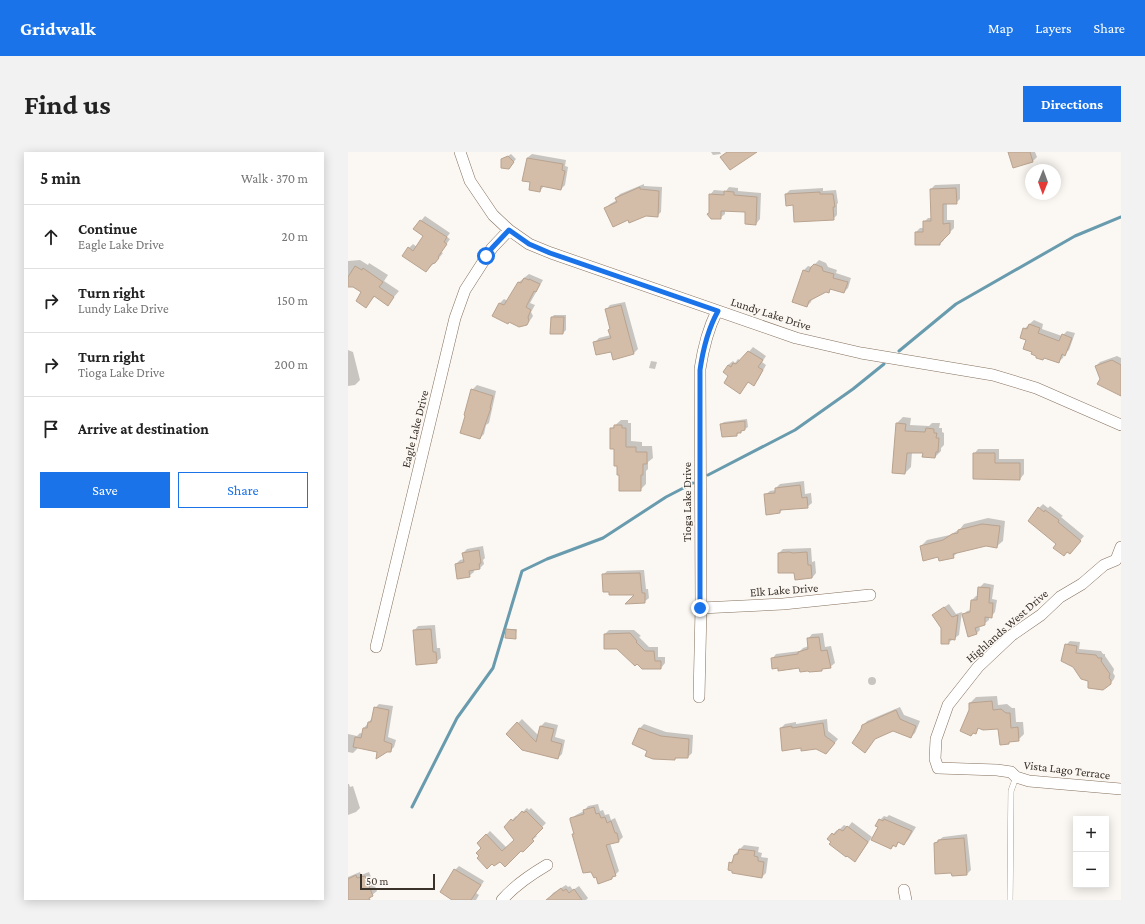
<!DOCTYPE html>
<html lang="en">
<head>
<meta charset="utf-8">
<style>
	:root { --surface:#fff; --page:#f2f2f2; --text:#222; --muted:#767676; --line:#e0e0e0; --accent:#1a73e8 }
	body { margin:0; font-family:"Crimson Pro",serif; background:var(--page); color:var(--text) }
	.controls { position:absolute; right:12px; bottom:12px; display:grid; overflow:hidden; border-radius:0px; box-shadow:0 2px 10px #0003 }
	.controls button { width:36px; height:36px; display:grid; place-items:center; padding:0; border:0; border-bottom:1px solid var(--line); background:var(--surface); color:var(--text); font:20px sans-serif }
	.compass { position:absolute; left:677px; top:12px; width:36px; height:36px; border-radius:50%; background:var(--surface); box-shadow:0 2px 10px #0003; rotate:181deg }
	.scale { position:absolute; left:12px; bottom:10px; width:75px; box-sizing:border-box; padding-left:4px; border:2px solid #3b322a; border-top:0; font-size:11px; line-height:14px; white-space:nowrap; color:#3b322a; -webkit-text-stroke:3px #fbf7f2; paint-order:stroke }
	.stop { position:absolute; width:12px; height:12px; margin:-9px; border:3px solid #1a73e8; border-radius:50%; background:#fff }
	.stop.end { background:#1a73e8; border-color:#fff; box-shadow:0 1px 4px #0008 }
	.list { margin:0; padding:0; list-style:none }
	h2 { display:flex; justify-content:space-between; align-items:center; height:52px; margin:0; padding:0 16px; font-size:17px }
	h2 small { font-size:13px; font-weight:400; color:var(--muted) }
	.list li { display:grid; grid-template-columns:26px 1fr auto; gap:12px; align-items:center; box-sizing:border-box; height:64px; padding:0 16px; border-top:1px solid var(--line) }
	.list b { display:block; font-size:15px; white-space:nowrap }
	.list p { margin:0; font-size:13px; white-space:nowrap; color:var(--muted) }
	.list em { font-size:13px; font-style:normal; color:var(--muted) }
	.actions { display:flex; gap:8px; padding:12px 16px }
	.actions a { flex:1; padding:9px 0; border:1px solid var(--accent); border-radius:0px; text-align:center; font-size:14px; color:var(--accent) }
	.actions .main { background:var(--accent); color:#fff }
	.icon { flex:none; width:22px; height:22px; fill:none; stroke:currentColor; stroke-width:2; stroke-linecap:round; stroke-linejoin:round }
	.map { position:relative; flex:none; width:773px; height:748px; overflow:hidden; border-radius:0px }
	header { display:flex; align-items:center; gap:24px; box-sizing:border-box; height:56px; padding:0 20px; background:var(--accent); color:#fff }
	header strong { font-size:19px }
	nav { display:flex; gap:22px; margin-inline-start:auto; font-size:14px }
	.intro { display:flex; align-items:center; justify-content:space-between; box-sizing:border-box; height:96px; padding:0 24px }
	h1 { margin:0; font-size:28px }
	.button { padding:10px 18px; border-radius:0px; background:var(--accent); color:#fff; font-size:14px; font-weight:700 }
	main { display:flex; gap:24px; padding:0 24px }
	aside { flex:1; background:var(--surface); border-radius:0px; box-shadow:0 2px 10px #0003 }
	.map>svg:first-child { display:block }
</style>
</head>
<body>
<header>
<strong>Gridwalk</strong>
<nav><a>Map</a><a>Layers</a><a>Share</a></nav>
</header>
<div class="intro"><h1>Find us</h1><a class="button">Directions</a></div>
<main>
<aside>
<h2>5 min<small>Walk · 370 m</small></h2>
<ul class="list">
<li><svg class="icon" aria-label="ahead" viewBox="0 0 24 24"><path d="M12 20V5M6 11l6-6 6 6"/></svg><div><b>Continue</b><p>Eagle Lake Drive</p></div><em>20 m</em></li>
<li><svg class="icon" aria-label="right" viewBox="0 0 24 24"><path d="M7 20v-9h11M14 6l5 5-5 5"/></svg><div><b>Turn right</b><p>Lundy Lake Drive</p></div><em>150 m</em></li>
<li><svg class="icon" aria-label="right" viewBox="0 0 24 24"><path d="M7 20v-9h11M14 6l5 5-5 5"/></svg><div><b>Turn right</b><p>Tioga Lake Drive</p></div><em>200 m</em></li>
<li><svg class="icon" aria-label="arrive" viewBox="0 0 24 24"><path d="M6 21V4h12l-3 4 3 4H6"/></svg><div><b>Arrive at destination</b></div></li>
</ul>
<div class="actions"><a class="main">Save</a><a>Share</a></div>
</aside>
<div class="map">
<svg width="773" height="748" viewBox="0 0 773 748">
	<rect width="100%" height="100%" fill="#fbf7f2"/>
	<!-- shadow -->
	<path fill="#0003" d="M363 0H372L373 2 365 3Z
		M661 0H687L689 5 685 9 665 15Z
		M163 2 168 7 161 16 154 8Z
		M184 2 218 8 217 14 220 15 217 33 213 37 196 34 192 39 184 30 179 6Z
		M296 32V34L314 35 313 60 309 64 298 63 281 67 258 56 262 52 269 48 268 46 272 42Z
		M612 32V47L608 51H599V68H606V76L596 86V88L592 92 568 80 572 76H576V70L580 66H584L583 37 587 33Z
		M381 35 390 36V39L413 41 412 67 408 72 398 59 377 58V62L372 66 362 61V43L366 38 378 39Z
		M475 36V39L488 38 490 51 489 52V63L485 67 446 52 438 42 442 38Z
		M77 64 102 81 99 85 102 87 93 100 95 101 91 106 78 119 61 96 65 92 69 95 76 84 66 77Z
		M12 108 20 113 21 111 40 123 36 129 51 139 40 152 27 144 18 154 15 140 5 134H0V109Z
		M471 108 478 111 480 115 489 118 488 121 503 126 500 136 496 140 484 136 481 139H478L464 146 463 150 459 154 445 150 456 118 460 114 464 115Z
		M181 122 195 128 182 151 187 153 183 160 185 164 183 167 179 172 161 169 145 163 152 151 156 147 160 149 171 130Z
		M277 150 290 197 286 201 264 199 246 191 251 186 263 183V177L258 158 262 153Z
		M206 163H218V178L215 181 204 165Z
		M686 168 695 172 694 177 714 184 719 179 727 181 721 198 716 202 715 206 710 210 685 199 679 187 676 177Z
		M405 195 418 204 414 210 418 213 410 228 406 232 401 229 392 240 382 224 380 213 385 209 387 211 390 207 393 209Z
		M0 198 5 200 12 228 7 233 0 234Z
		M769 204 773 206V243L753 227 748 214 752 210Z
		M303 209 309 210 307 217 301 216Z
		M129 233 148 239 141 271 138 273 136 282 132 286 124 238Z
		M555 265 563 266 562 273 581 274 584 271H592L591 276H594V280L596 281V293L593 296V299L587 305 576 301 564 300 563 315 557 321 549 271Z
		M399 267 400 275 388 283 373 272 376 270Z
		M273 268H280V271H283V289L294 290V294H304L305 306 300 310V317L298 319V332L292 338 272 322 263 277Z
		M630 297H651V307H676V322L672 327 626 302Z
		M456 329 457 342 463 341 464 351 459 355 435 357 432 360 417 343 422 339 428 338V336L432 332Z
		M695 352 700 356 702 354 715 364 713 365 736 384 722 401 710 392 691 356Z
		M640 366 657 369 655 389 649 394 638 393 610 400 605 405 591 404 573 394 579 388 602 383 612 377 616 372Z
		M135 394 137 406 135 408 136 412 132 416 125 417 126 420 121 424 108 412 112 408 116 407 115 401 119 397Z
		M463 396 464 410 467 409 468 421 464 426 447 420 431 401 435 397Z
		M296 418 298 437H300L301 446 296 450 288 442 255 423 259 419Z
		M636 431 646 433 644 447 649 448 647 460 643 465 641 464V468L636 472 631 473 632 478 628 482 615 463 619 459 623 458 624 448 628 444H631V436Z
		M601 452 608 462 614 460 611 483 600 491 590 459Z
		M87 473 89 496H92L93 506 88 510 66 479 70 474Z
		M160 477H169L167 486 159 478Z
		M261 478H286L293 484 291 485 301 495H310V505H317V511L313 516 257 482Z
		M475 481 477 495 483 494 487 511 482 515 475 516 473 518 452 515H430L424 507 428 502 452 499 455 496 461 494 460 487 464 482Z
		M722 489 732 490 731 497 753 499 755 502H757V504L766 517 765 521 767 524 766 527 762 532 741 528 718 493Z
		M520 529a4 4 0 1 1 8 0a4 4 0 1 1-8 0Z
		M649 544 650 553 659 552 664 556H667L668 570H675L676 582 670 588 663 589 660 591 651 576H632L623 583 622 551 628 545Z
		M31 552 45 554 40 585 48 588 46 595 42 599 31 600 10 595 9 597 5 601 0 600V582L9 584 12 581 15 582 16 576 24 566 27 556Z
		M552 555 556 563 572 569 567 581 563 585 545 578 515 574 519 569Z
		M174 567 191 584 193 574 197 570 210 573 207 585 217 588 214 602 210 606 159 582Z
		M479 567 480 579 490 587 482 597 453 595 433 576 437 572 448 570V572Z
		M296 572 318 580 345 583 344 601 340 605H330L327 607 286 592 292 576Z
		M0 632H1L2 635 5 634 12 656 8 660 0 663Z
		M250 652 252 659 255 658 257 663 261 662 263 668 267 666 275 685 271 689 262 691 271 719 264 726 225 683 227 681 223 667 228 663 236 659 240 654Z
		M179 656 181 658 183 656 198 671 187 682 189 684 157 713 130 691 142 679 159 696 167 688 157 675 168 664 169 665Z
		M541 663 568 675 560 688 556 692 552 690 543 696 531 675 532 668 536 664 539 665Z
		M504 670 524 685 511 704 484 690 485 682 489 678 490 679 496 673 500 675Z
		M619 682 623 718 619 722 587 691 595 685Z
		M396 693 411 695 410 700 414 701 413 705 420 706 418 721 414 725 382 711 386 707V703Z
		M111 714 136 729 128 741 131 743 128 748H104L107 718Z
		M12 720 13 723 21 720 29 739 18 748H0V725Z
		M218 733 220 735 222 734 225 738 231 734 240 746 238 748H199L205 741Z"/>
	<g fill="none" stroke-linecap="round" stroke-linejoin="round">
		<!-- stream -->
		<path stroke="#689bae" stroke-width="3" d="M551 199 608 152 727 84 773 65
			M360 323 447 278 505 237 536 212
			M64 655 109 566 145 516 174 419 199 407 255 386 318 345 345 331"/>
	</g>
	<!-- building -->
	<path fill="#d3bda8" stroke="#b9a38f" d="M379 0H409L382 18 372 5Z
		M660 0H682L685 10 665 16Z
		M160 4 166 10 161 17 153 16V7Z
		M179 6 215 12 214 18 217 19 213 38 193 34 192 40 181 38 182 30 174 29Z
		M292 35V37L311 39 310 65 298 64 281 71 280 68 265 75 256 56 269 50 267 46Z
		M608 36 609 52H595V72L602 71V81L592 91V93H567V80H575V69H583L582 37Z
		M376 39 386 40V43L409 45 408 73 397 72V60L373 59V67H363L359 62 361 61V42L376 43Z
		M472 40V42H485L487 55H485L486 68 446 70 445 53 438 54 437 42Z
		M72 68 99 85 96 90 99 92 90 105 91 106 87 111 84 112 78 120 54 104 60 95 65 99 75 84 65 77Z
		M466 112 474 115 475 119 486 122 485 126 500 130 496 141 482 137 481 141 478 140 461 149 459 155 444 150 455 118 461 120 463 115Z
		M7 114 14 118 15 116 35 130 31 135 46 145 40 154 26 144 18 156 8 149 13 140 5 135H0V125Z
		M176 126 181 128V127L192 132 188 140 186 139 178 155 183 158 180 165 181 169 179 173 171 175 161 170 160 172 144 164 151 151 156 153 170 130 173 131Z
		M273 153 286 202 265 208 263 200 248 203 245 190 263 186 260 178 262 177 257 157Z
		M203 165H216L215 182H202Z
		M681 172 692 176 690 181 711 189 714 182 724 186 717 204 714 202 711 211 696 206 695 208 688 206V204L683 202 684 200 675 197 678 188 672 186 675 176 679 177Z
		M400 199 415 208 410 215 415 218 406 234 400 230 392 242 376 231 380 224 375 220 380 213 383 215 385 211 388 212Z
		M764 208 773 213V244L749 232 752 227 747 214Z
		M123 237 145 244 142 256H143L132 287 112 281 117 264 116 263Z
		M397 269V278L393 279V281H389V284L374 285 372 272Z
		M548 271 558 272 557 279 577 280 578 276 586 277V281H589L588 286H591L590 300H588L587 306 574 305 575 301H559L557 322 544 321Z
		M266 273H274V276H278V295H288V300H299V312H295V323H293V339H271V323H269V314H266V297H262V276H266Z
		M625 301H647V311H672V328L625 327Z
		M452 333 454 346 459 345 460 356 432 358V361L418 363 416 342 427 341V336Z
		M690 355 696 360 697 358 711 368 710 370 733 389 722 402 719 400 716 404 705 396 708 392 680 369Z
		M634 372 652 374 649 396 638 394 605 402 606 406 591 409 590 405 575 409 572 394 595 388 604 382 610 381V378Z
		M131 398 133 411 131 412 132 417 121 419 122 425 109 427 107 412 116 410 114 401Z
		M441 400 445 401 459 400 460 413H463L464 426 447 428 446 421H430V401Z
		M292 421 294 441H297V451L277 452 286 443H261V440H255L254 422Z
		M630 435 642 436 641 451H645L644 466 637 465V473L627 476 629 482 620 485 614 462 622 460 623 448H629Z
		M596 455 604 465 610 463 607 488 601 487V492H593V476L584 463Z
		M83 477 85 500H88L89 511 68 513 65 478Z
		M158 477 168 478V487L157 486Z
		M282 481 289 489 288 490 297 499H306L307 509H313V517H294L289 512 287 514 269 497H256V482Z
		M471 485 473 499 479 498 483 516 474 517V519L461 520 460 519 452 520 451 516 430 519V516L424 517 423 506 450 502V500L460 497 459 486Z
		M717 492 729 494 728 501 748 503 750 506H754L753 509 762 522 761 526 763 528V532L755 538 740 536V529L733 527 725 515 713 509Z
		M644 549 645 558 653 557 658 561H662L663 576 670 575 671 589 661 590V592L652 593 650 577 635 578 630 576 628 582 625 581 623 584 612 579 621 558V551Z
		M26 555 41 558 36 589 44 592 43 600H39L28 607 29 600 5 595 7 585 13 586 15 576H19L20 570H23Z
		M548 558 552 567 568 574 563 586 545 579 527 587 517 601 504 591 513 577 514 573Z
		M169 570 188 590 192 574 206 577 203 589 214 592 210 607 174 598 158 582Z
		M475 571 477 584 487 591 478 602 468 597 453 599V596L434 599 432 576 444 574V576Z
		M291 576 313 584 341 587 340 606H327V608L305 607 297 604 299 599 284 592Z
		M246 655 248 662 251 661 253 666 257 665 259 671 263 669 267 681H269L271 690 258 693 268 724 264 725V727L250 732 248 725 246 726 243 720 235 721 224 682H226L222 668V666L236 662 235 658Z
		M174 659 176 661 178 659 195 676 184 687 186 689 175 700 173 699 157 715 152 710 146 714 144 712 139 717 129 706 131 704 128 701 133 696 129 691 138 682 154 699 166 688 156 675 163 667 165 669Z
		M531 667 535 669 536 667 564 679 556 693 550 690 548 695 545 693 543 697 523 688 530 675 527 674Z
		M499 674 520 690 507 710 499 704 498 705 481 692 483 690 479 687 484 681 486 683 491 677 495 679Z
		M616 686 619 723 604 724 603 721 587 722 586 691 590 690V688Z
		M391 697 407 699 406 704 410 705V709L416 710 414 726 384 721V719L380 718 381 710 384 711 386 703 390 702Z
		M106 717 133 733 123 748H104L92 740Z
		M8 723 9 726 17 724 25 744 21 746 22 748H0V727Z
		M213 736 215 739 218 737 221 741 226 737 234 748H198Z"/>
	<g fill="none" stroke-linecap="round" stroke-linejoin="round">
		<!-- service casing -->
		<g stroke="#85715e" stroke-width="6">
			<path id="service" d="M662 748 663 639 668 625"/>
		</g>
		<!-- minor casing -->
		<g stroke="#85715e" stroke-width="12">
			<path id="minor" d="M112 0 122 29 145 63 161 78 181 92 203 101 448 186 513 201 645 223 688 236 773 273
				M773 395 768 408 756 413 734 432 712 445 693 463 664 483 630 515 600 553 588 587 587 607 590 616 649 618 663 620 668 625 681 629 773 637
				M353 456 435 452 522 443
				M28 495 107 166 117 138 144 96 161 78
				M351 545 353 456 352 217C355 197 360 177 369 159
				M556 738 558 748
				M154 748C167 733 182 723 199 713"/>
		</g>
		<!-- service -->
		<use href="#service" stroke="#fff" stroke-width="5.5"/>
		<!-- minor -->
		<use href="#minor" stroke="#fff" stroke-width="11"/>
	</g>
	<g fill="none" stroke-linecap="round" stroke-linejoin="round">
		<!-- route -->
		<path stroke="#1a73e8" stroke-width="5" d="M138 104 144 96 161 78 181 92 202 101 370 159C360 177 355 197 352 218V456"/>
	</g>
	<g text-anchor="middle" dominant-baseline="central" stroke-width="3" stroke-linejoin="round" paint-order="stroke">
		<!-- street labels -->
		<g font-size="12" fill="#3b322a" stroke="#fbf7f2">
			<text transform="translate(423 162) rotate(18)">Lundy Lake Drive</text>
			<text transform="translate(67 277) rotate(-76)">Eagle Lake Drive</text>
			<text transform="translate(339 350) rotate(-90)">Tioga Lake Drive</text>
			<text transform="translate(436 438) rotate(-4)">Elk Lake Drive</text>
			<text transform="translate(659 474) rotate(-41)">Highlands West Drive</text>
			<text transform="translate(719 618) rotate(7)">Vista Lago Terrace</text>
		</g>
	</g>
</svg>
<div class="controls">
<button>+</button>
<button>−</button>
</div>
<svg class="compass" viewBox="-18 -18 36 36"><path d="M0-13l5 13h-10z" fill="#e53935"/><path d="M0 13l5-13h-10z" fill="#767676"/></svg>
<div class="scale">50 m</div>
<div class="stop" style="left:138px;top:104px"></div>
<div class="stop end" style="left:352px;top:456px"></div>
</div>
</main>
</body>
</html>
